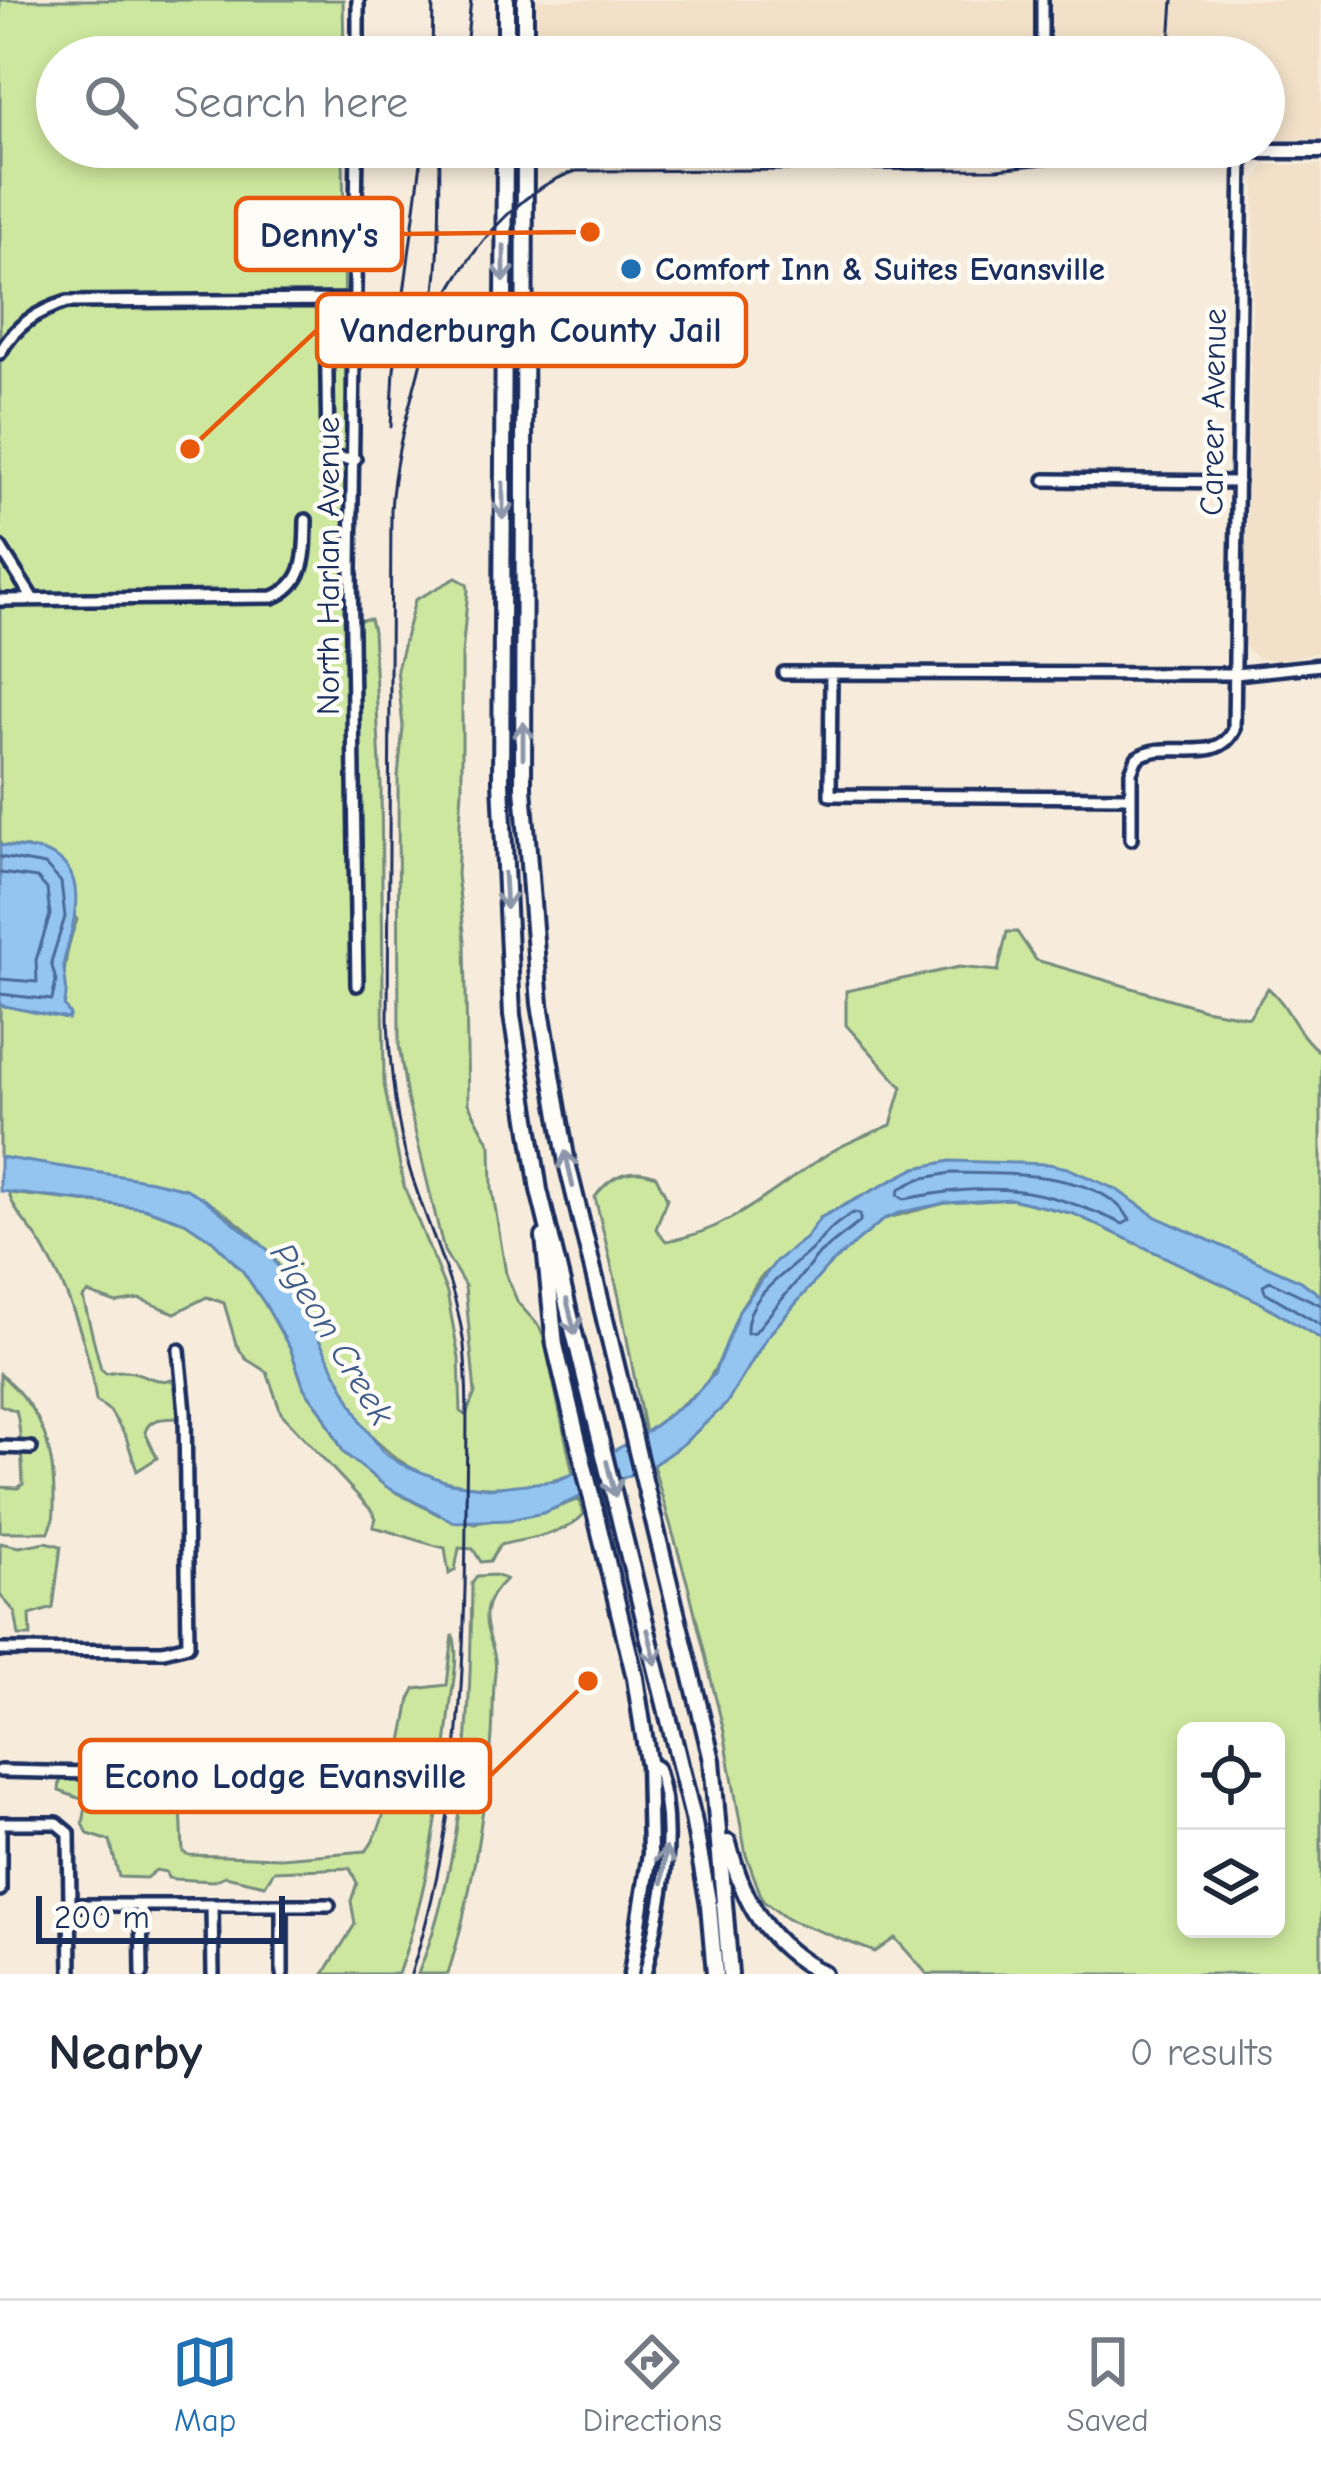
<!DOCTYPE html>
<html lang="en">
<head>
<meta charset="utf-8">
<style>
	:root { --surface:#fff; --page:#f6f6f7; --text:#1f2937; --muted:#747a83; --line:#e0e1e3; --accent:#1f6fb2 }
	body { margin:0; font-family:"Comic Neue",sans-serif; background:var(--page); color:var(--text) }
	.controls { position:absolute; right:36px; bottom:36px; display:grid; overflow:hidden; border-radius:18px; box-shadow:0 6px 18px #0003 }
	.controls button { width:108px; height:108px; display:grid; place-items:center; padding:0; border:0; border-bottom:3px solid var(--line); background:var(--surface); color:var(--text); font:60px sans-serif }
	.scale { position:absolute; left:36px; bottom:30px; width:249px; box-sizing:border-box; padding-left:12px; border:6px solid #1b2f5e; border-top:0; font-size:33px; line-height:42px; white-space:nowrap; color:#1b2f5e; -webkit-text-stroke:9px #fdfcf7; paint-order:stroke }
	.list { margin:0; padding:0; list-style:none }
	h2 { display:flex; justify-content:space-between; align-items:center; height:156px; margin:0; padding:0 48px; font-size:51px }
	h2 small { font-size:39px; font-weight:400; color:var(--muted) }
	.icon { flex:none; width:66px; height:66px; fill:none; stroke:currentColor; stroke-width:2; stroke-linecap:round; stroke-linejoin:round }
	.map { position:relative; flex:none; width:1321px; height:1974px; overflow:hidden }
	.search { position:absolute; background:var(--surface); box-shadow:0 6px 18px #0003; left:36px; right:36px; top:36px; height:132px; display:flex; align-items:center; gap:30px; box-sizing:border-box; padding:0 42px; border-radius:66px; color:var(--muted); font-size:45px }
	.sheet { height:324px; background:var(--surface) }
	nav { display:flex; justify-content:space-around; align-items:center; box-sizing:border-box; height:168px; border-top:3px solid var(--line); background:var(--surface); font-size:33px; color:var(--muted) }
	nav a { display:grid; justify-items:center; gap:6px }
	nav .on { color:var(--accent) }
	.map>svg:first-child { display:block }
</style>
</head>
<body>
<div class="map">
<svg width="1321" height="1974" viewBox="0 0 1321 1974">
	<rect width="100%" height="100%" fill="#f7ecdb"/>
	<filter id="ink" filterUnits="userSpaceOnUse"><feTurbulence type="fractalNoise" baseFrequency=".00833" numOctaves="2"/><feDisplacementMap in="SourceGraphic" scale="24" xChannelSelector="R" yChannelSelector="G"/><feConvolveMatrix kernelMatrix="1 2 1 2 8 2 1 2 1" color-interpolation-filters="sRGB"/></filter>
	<g filter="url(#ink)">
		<!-- built -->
		<path fill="#f2e1c8" d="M534 0H1321V139L1264 140V57H534Z
			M1265 165H1321V652L1276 661 1257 658 1244 646 1255 181Z"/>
		<!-- green -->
		<path fill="#cde79e" stroke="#748b7e" stroke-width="3" fill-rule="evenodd" d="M0 0H343L344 57H57V147H343L348 614 358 620 370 619 373 631 381 785 384 1084 404 1186 447 1293 459 1358 461 1412 466 1415 475 1393 465 1286 444 1251 407 1098 399 1045 398 776 403 727 397 669 415 600 456 578 467 584 468 590 462 655V789L457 875 465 940 468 1103 491 1146 492 1188 506 1274 518 1303 539 1326 544 1338 573 1474C540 1487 500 1490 465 1485 349 1470 334 1357 283 1272 262 1237 221 1208 186 1189L0 1157V1005L68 1019C58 991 66 947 77 920L28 848 0 845Z
			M1007 932H1017L1036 960 1204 1009 1249 1017 1268 988C1291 1007 1295 1034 1321 1053V1296L1301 1281 1156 1217 1117 1190 1067 1168H916L820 1218 806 1238 760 1278 740 1309 722 1357 704 1387 645 1433 619 1297 595 1197C610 1176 630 1166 656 1176L667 1198 656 1229 666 1241C731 1232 777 1185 831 1152 849 1141 871 1133 891 1125L902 1087 846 1025V991L959 967 998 971Z
			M9 1193 144 1208 185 1222 213 1241 242 1270 265 1304 291 1350 304 1388 322 1412 344 1453 397 1493 439 1515 475 1523 543 1513 579 1499 584 1514C565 1536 527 1538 500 1545L490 1561 481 1562 473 1549 459 1548 455 1570 449 1574 445 1548C420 1543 397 1532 373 1527L376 1518 372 1511 281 1413 267 1372 246 1359 236 1344 224 1303 207 1297 175 1313 140 1299 116 1303 88 1293 83 1298 101 1369 106 1373C142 1365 145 1384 172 1380L180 1395 181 1418C167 1419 150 1416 145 1432L157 1458 137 1471 126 1437 110 1411 96 1401C90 1350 70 1294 44 1249 34 1230 14 1214 9 1193Z
			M1011 1199 1074 1214 1258 1301 1321 1339V1974H927L895 1938 875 1952 787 1919 763 1901 746 1855 724 1732 689 1589 653 1465 683 1444 726 1404 767 1337 828 1266 884 1219 945 1203ZM1186 1731H1276V1929H1186Z
			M0 1374C40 1408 53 1442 54 1494 54 1508 55 1520 49 1532H0V1487L18 1488 23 1484C22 1466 21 1424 16 1411L0 1405Z
			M46 1542 61 1546 53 1608 30 1615 31 1636H19L15 1612 0 1595V1543L19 1547Z
			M477 1576 495 1575 506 1579C465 1617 500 1640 495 1673 492 1697 494 1722 491 1747 482 1823 471 1900 448 1974H418C467 1852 470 1714 472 1584Z
			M453 1635C460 1656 452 1686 450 1709 441 1800 429 1888 398 1974H324L355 1924 351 1901 357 1883 350 1868 274 1871 265 1885 225 1876 213 1881 174 1879 168 1878 166 1872 156 1870 146 1878 119 1877 110 1841 88 1834 83 1823 87 1801 59 1791 60 1780 70 1773 175 1778 180 1781 183 1852 189 1855 281 1858 366 1851C387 1829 404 1733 410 1699L415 1689 447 1685Z"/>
		<!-- water -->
		<path fill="#94c5f0" stroke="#6489b6" stroke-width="3" d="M0 845C16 848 32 847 47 853 93 870 72 928 64 961 62 972 70 986 64 1006L70 1015 68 1019 0 1005Z
			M0 1157 152 1181 186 1189 203 1198 268 1250 299 1301 363 1425 384 1453 401 1464 449 1483 489 1488 555 1481 573 1474 645 1433 694 1396 714 1374 740 1309 776 1261 806 1238 820 1218 916 1168 950 1161 1049 1164 1067 1168 1117 1190 1156 1217 1301 1281 1321 1296V1339L1258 1301 1074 1214 1011 1199 945 1203 902 1212 884 1219 828 1266 767 1337 726 1404 683 1444 653 1465 543 1513 509 1520 454 1522 385 1486 344 1453 322 1412 304 1388 291 1350 265 1304 242 1270 213 1241 185 1222 144 1208 0 1191Z"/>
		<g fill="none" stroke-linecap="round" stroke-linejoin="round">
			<!-- shore -->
			<path stroke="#4b6b98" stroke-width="3" d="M0 857 45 865 61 882 65 917 51 962 56 981 52 1000 0 994
				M0 873 37 878 47 889 50 915 36 960 37 982 0 979
				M951 1173C1001 1174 1102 1170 1130 1220L1123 1224C1039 1185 994 1182 904 1199L898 1195 899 1189 919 1179Z
				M853 1213 860 1214V1222L820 1253 755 1332 747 1333C744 1293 796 1268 816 1245 829 1230 836 1223 853 1213Z
				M1321 1305 1270 1281 1263 1285 1265 1292 1321 1325"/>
			<!-- minor casing -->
			<g stroke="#1b2f5e" stroke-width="18">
				<path id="minor" d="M358 57V0
					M1042 57V0
					M326 301 328 459H355
					M0 353C15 325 38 311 67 302L356 300
					M1045 480 1238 482
					M0 547 33 599
					M0 600 273 597C308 583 305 552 306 520
					M784 673 1236 674 1321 665
					M831 673 830 795 1131 797
					M1131 839V772L1137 758C1166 737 1216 767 1234 730L1242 151
					M357 985 351 569 357 147
					M0 1447 31 1448
					M0 1650 163 1651 188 1645 185 1412 179 1350
					M0 1771 181 1775
					M0 1823H57L69 1833 71 1974
					M0 1890V1823
					M71 1905H329
					M141 1905 142 1974
					M212 1905 213 1974
					M282 1905V1974
					M645 1974C661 1909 679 1833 657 1767L648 1762"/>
			</g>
			<!-- major casing -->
			<g stroke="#1b2f5e" stroke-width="21">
				<path id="major" d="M505 150 1321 151
					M631 1974 650 1854 648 1762"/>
			</g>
			<!-- highway casing -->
			<g stroke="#1b2f5e" stroke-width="22">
				<path id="highway" d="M506 57V0
					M525 57V0
					M505 147 501 782 512 1015 539 1190 693 1818 709 1906 715 1974
					M525 147 523 788 540 1004 567 1163 712 1760 730 1974
					M544 1237 555 1345 635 1678 648 1762
					M728 1843C744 1904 767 1944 823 1974"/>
			</g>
			<!-- minor -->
			<use href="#minor" stroke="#fdfcf7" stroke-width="9"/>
			<!-- major -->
			<use href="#major" stroke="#fdfcf7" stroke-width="12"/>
			<!-- highway -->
			<use href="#highway" stroke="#fdfcf7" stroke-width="14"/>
			<!-- rail -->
			<path stroke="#1b2f5e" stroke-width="3" d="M432 57 433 0
				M465 57 471 0
				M1169 57 1173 0
				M1189 57 1191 46
				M436 315C464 259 514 191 576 171L997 169 1065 162 1099 147
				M391 427 394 370 423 147
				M411 1974C459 1825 465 1675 466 1519 466 1461 469 1403 464 1345 456 1282 427 1227 409 1167 395 1119 390 1069 388 1019L391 510C395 440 416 392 429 326 442 267 439 206 440 147"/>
		</g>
		<!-- one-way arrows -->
		<defs><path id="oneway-shaft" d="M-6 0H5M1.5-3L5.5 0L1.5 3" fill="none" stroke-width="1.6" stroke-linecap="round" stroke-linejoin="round" transform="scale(3)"/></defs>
		<g stroke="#8c96aa">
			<use href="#oneway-shaft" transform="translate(504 264) rotate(90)"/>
			<use href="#oneway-shaft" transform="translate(503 501) rotate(90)"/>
			<use href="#oneway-shaft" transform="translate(523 740) rotate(-90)"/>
			<use href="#oneway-shaft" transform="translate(505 891) rotate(87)"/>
			<use href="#oneway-shaft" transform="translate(569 1169) rotate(-102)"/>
			<use href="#oneway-shaft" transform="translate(571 1317) rotate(76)"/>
			<use href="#oneway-shaft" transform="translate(611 1479) rotate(76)"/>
			<use href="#oneway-shaft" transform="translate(652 1647) rotate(76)"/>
			<use href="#oneway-shaft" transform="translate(664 1865) rotate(-85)"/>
		</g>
	</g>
	<!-- markers -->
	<circle fill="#1f6fb2" stroke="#fdfcf7" stroke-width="4.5" cx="631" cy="269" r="12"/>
	<g text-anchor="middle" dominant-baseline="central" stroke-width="9" stroke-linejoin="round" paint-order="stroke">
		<!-- poi labels -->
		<g font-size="33" font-weight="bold" fill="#1b2f5e" stroke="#fdfcf7" text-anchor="start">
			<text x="655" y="269">Comfort Inn &amp; Suites Evansville</text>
		</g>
		<!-- street labels -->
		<g font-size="33" fill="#1b2f5e" stroke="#fdfcf7">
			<text transform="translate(1213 412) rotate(-89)">Career Avenue</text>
			<text transform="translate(328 566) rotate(-90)">North Harlan Avenue</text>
		</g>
		<!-- water labels -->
		<g font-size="36" font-style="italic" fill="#3f5c8a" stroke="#fdfcf7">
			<text transform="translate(332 1334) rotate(59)">Pigeon Creek</text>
		</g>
	</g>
	<!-- callouts -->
	<path fill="none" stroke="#e8590c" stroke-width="4.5" d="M590 232L402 234M190 449L317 330M588 1681L490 1776"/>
	<g fill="#e8590c" stroke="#fdfcf7" stroke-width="4.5">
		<circle cx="590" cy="232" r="12"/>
		<circle cx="190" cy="449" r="12"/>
		<circle cx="588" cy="1681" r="12"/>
	</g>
	<g fill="#fdfcf7" stroke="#e8590c" stroke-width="4.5">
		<rect x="236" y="198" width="166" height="72" rx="12"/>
		<rect x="317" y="294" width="429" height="72" rx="12"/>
		<rect x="80" y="1740" width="410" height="72" rx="12"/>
	</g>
	<g font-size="36" text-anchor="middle" font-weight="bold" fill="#1b2f5e">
		<text x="319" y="247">Denny's</text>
		<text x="531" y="342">Vanderburgh County Jail</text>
		<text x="285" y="1788">Econo Lodge Evansville</text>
	</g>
</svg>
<div class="controls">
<button><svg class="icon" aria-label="locate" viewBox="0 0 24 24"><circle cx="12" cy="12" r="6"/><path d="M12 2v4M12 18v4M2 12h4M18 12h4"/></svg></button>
<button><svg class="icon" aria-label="layers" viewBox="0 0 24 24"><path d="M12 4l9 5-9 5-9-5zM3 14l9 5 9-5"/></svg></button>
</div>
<div class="scale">200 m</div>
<div class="search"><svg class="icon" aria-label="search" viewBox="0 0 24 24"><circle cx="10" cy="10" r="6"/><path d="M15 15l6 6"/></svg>Search here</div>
</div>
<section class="sheet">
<h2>Nearby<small>0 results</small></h2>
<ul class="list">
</ul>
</section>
<nav>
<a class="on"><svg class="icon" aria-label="map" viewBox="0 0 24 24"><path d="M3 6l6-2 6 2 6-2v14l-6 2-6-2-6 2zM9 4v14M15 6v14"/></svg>Map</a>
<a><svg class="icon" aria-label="directions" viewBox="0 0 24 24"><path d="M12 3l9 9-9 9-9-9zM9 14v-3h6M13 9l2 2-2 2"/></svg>Directions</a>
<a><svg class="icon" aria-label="saved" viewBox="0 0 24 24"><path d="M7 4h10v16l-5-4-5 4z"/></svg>Saved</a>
</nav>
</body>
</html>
